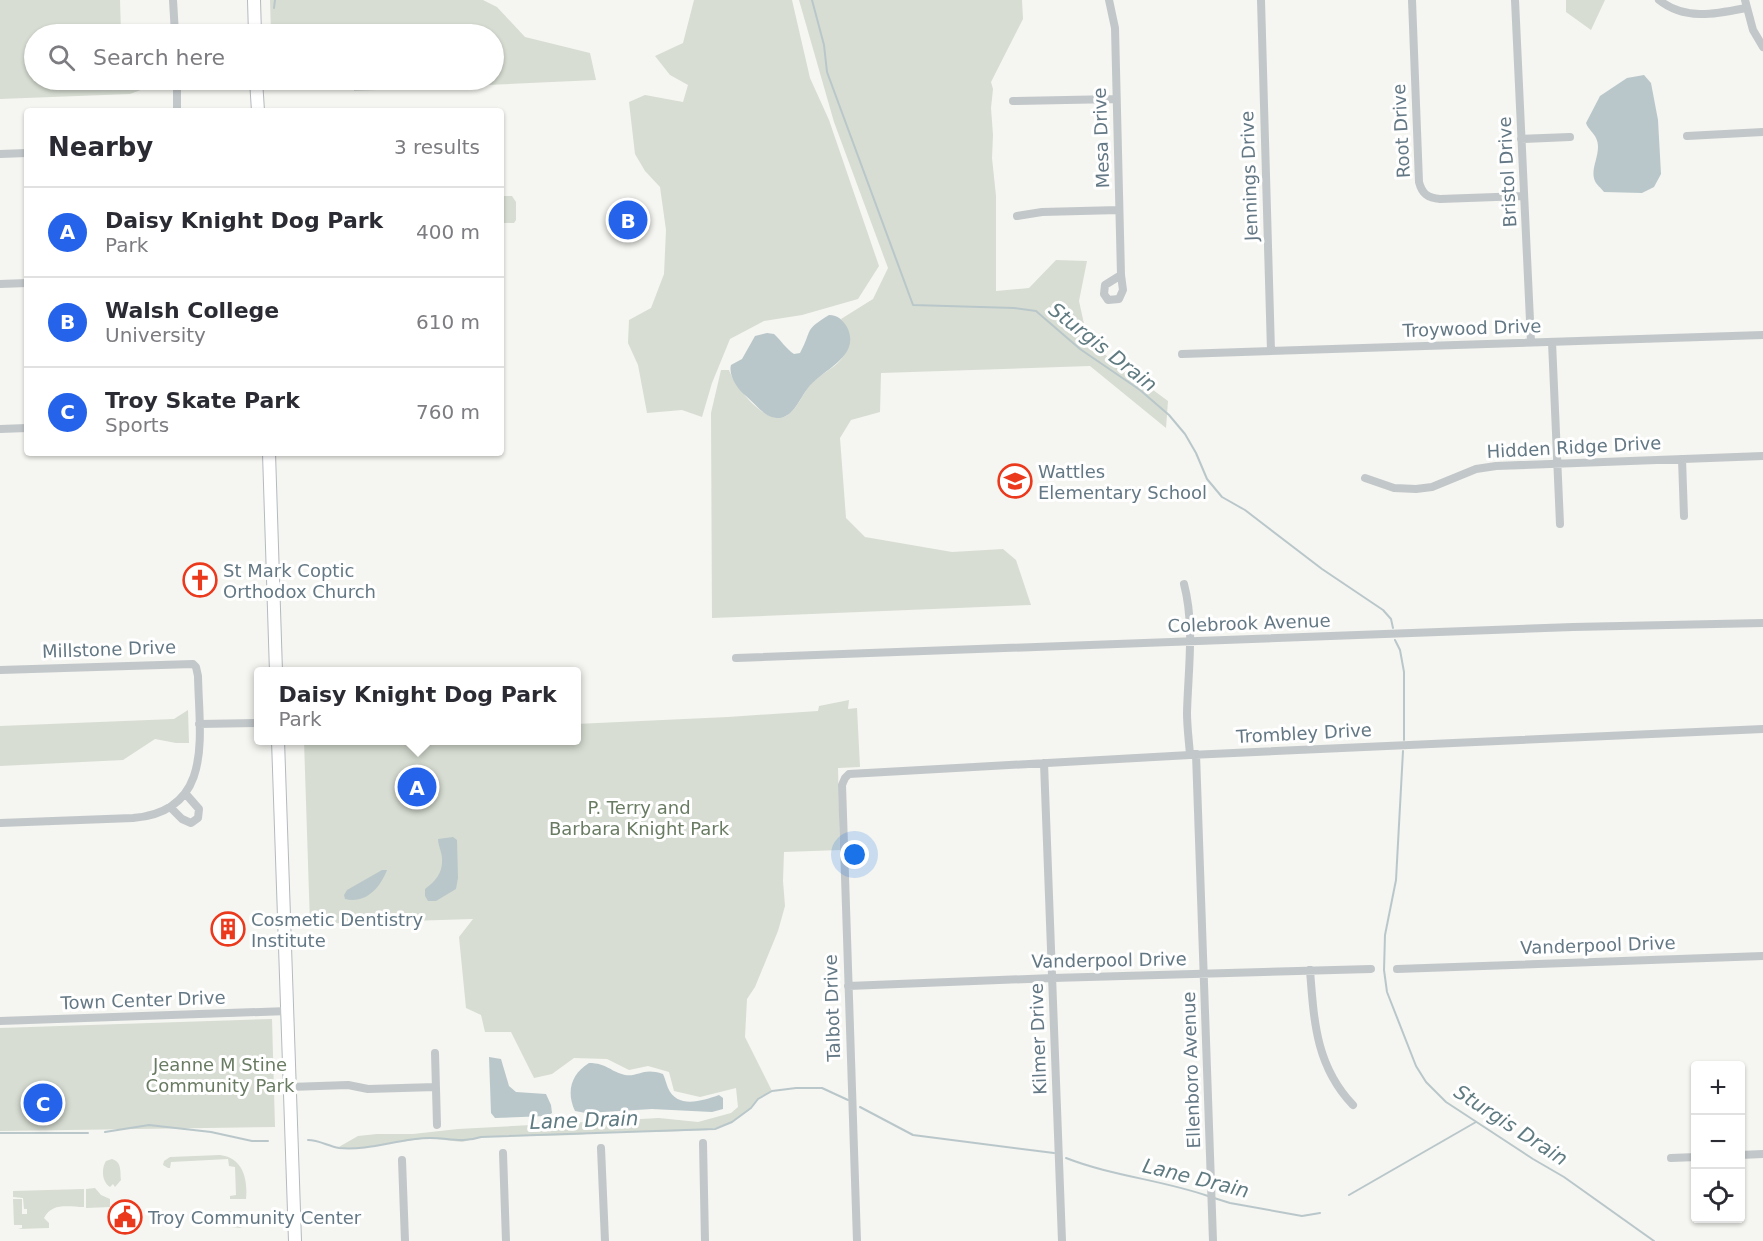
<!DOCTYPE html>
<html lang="en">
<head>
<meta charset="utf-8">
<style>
	:root { --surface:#fff; --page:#f7f7f7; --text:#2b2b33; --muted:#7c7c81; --line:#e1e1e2; --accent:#2563eb }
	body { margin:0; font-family:"DejaVu Sans",sans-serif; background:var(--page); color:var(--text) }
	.controls { position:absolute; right:18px; bottom:18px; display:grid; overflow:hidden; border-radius:6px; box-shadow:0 2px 4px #0004 }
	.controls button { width:54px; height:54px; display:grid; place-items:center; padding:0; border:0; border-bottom:2px solid var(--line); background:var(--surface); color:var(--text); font:30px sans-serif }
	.you { position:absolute; left:855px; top:855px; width:21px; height:21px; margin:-15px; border:4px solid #fff; border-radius:50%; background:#1a73e8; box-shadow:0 0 0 9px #1a73e833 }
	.badge { display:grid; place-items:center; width:39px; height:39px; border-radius:50%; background:var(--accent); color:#fff; font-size:20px; font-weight:700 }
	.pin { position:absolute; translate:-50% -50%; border:3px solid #fff; box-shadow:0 2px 6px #0006 }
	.popup { position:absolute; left:254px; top:667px; width:327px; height:78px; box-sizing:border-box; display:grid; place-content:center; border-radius:6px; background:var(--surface); filter:drop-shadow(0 2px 4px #0005); font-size:20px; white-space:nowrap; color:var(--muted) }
	.popup b { font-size:22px; color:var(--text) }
	.popup::after { content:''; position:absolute; left:50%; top:100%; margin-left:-12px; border:12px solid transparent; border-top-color:var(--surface) }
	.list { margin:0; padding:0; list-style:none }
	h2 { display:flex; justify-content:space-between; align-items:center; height:78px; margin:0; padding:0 24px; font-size:26px }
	h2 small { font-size:20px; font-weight:400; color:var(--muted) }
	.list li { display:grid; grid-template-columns:39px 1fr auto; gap:18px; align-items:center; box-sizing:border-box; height:90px; padding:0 24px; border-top:2px solid var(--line) }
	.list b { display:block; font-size:22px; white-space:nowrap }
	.list p { margin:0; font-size:20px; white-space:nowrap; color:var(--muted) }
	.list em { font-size:20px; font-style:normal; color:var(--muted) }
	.icon { flex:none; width:33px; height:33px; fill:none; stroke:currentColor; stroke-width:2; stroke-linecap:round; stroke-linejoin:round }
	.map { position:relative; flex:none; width:1763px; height:1241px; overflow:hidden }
	.search { position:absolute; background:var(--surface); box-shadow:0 2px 4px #0004; left:24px; top:24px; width:480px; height:66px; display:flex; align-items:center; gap:15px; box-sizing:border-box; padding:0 21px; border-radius:33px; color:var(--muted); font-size:22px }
	.panel { position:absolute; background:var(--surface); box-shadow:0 2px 4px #0004; left:24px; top:108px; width:480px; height:348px; border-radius:6px }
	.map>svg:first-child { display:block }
</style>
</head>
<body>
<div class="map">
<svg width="1763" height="1241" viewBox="0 0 1763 1241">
	<rect width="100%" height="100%" fill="#f5f5f1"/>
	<!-- green -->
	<path fill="#d7ddd2" d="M0 0H120L121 34 159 33V34H34V80H167L130 94 0 99Z
		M270 0H483L497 7 525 37 590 53 596 80 354 91V80H494V34H271Z
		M694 0H792L810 78 829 120 879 266 858 299 802 315 764 321 730 339 712 383 702 417 682 410 647 413 638 365 628 343 629 320 651 308 664 274 666 230 660 187 645 171 635 154 629 102 645 95 683 102 688 85 670 75 655 56 683 43Z
		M799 0H1022L1023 19 991 82 993 89 991 108 993 135 992 158 996 196V291L1029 288 1056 260 1087 261 1079 301 1088 342 1168 401 1166 428 1090 366 881 373 880 412 851 420 840 438 846 518 865 537 952 552 1003 549 1016 560 1031 605 712 618 711 413 721 370H729C735 387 769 431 789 414 799 406 803 393 811 384 827 367 850 365 847 336 847 329 846 325 841 319L873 299 888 268 834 122Z
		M1566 0H1605L1591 30 1566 12Z
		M501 196H512L516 202V220L514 223H501Z
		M849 700 848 709 857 708 860 767 838 768 840 850 784 852 783 881 785 906 778 931 755 987 747 999 745 1037 772 1091 758 1099 751 1108 732 1122 709 1130 659 1132 626 1131 574 1135 481 1137 462 1142 428 1138 359 1148H337L358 1136 377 1134H413L458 1129 659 1118 698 1122 731 1113 738 1107 736 1088 700 1097 674 1091 669 1072 648 1066 629 1070 607 1059 574 1058 552 1074 534 1078 511 1032H485L481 1015 466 1008 459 937 473 919 310 924 304 741 576 740V724L728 717 818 711 819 706Z
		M188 710 189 743H176L155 739 123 760 0 766V726L174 719Z
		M272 1019 275 1127 0 1131V1028Z
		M220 1155C243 1158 248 1179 246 1199H230V1196L236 1195 235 1167 229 1166 228 1159 171 1162 170 1168H168L163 1165 164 1161 170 1157Z
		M112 1159C122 1162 120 1171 121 1180L115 1187 113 1184 110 1187C102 1182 101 1169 106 1161Z
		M95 1188 101 1195 110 1199V1207L86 1208V1189Z
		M84 1189V1207C69 1207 52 1202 44 1218L49 1223V1228L18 1229 22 1228V1225H14L13 1199H22V1214H27V1209H24L23 1198 13 1197V1191Z
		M226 1211 244 1212 247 1218 245 1225 240 1228 223 1226 221 1218Z"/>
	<!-- water -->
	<path fill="#b9c7ca" d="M1644 75 1651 83 1658 120 1661 174 1654 187 1642 193 1604 192C1601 188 1596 184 1595 181 1589 168 1603 152 1596 138 1594 133 1588 129 1586 123L1600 96 1627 78Z
		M829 315C838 315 843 320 847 327 862 357 821 370 808 388 800 398 794 416 780 418 765 419 757 405 746 396 738 390 728 375 731 365L742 359 755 336 767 333 774 334C781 340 786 349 794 354L800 353C813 329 803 331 829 315Z
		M453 837 457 840 458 878 456 889 436 901H428L425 896V889C435 882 443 873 442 859 442 852 438 846 438 839Z
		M382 870H387C380 888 366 904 345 899L344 895 347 890Z
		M489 1057 501 1059 509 1086 516 1092 546 1094 551 1105 552 1113 547 1116 495 1118 491 1113Z
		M589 1063C607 1063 611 1072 625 1075 639 1077 643 1067 663 1074 665 1078 666 1083 668 1088 677 1109 702 1101 719 1095L723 1098V1109L712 1112 652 1109 586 1113 575 1111C566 1092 571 1074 589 1063Z"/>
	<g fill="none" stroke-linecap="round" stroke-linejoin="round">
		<!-- stream -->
		<path stroke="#b9c7ca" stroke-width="2" d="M812 0 824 45 827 72 913 305 1014 308 1036 311 1080 349 1140 390 1169 415 1185 434 1196 453 1207 479 1222 497 1245 510 1322 569 1383 610 1391 619 1393 628
			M274 8 275 0
			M1395 640 1400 650 1404 672V740
			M1403 751 1396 880 1385 935 1384 970 1387 992 1416 1066 1426 1082 1446 1102 1533 1159 1564 1177 1654 1241
			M860 1107 913 1135 1054 1153
			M105 1132 149 1125 211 1132 252 1141H268
			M0 1133H88
			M308 1140C319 1140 328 1146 339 1148 370 1151 400 1138 430 1138 448 1138 463 1143 481 1137L715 1129 732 1122 751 1108 758 1099 772 1091 796 1088H822L848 1100
			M1066 1158C1112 1176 1162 1180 1208 1196
			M1349 1195 1476 1122
			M1214 1198 1230 1203 1302 1216 1320 1213"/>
		<!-- secondary casing -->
		<g stroke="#b4babe" stroke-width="14">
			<path id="secondary" d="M254 0 255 34
				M256 80 258 111
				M269 453 276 672
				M278 740 295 1241"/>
		</g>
		<!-- minor -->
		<path stroke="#c2c7c9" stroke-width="8" d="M173 0 175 34
			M1109 0 1115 28 1121 275 1123 290 1119 299 1108 300 1104 294 1105 285 1121 275
			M1261 0 1271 351
			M1412 0 1419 182C1422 194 1428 198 1440 199L1524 196
			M1515 0 1531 342
			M1659 0C1685 21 1716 14 1746 8
			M1745 0 1753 30 1763 47
			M1013 101 1116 99
			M177 111V80
			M1687 136 1763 132
			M1521 139 1570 137
			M0 154 27 153
			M1017 216 1042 212 1119 210
			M0 284 27 283
			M1552 342 1560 524
			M1182 354 1763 335
			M0 429 27 428
			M1682 459 1684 516
			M1365 478 1394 488 1416 489 1432 487 1476 469 1496 466 1763 456
			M1184 584C1195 626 1188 670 1187 713 1187 727 1189 741 1190 755
			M736 658 1573 627 1763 623
			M0 670 193 664 196 667 198 676C199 735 215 811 133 818L0 823
			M199 724 258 723
			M1196 754 1213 1241
			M1044 763 1062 1241
			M170 807 182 819 191 823 198 818 199 809 185 793
			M1397 969 1763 956
			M1310 970C1314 1022 1316 1066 1353 1105
			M848 986 1053 978 1371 969
			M0 1021 288 1011
			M435 1053 437 1125
			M290 1087 348 1085 368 1089 436 1087
			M703 1143 705 1241
			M601 1148 605 1241
			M503 1153 506 1241
			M1740 1155 1763 1154
			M1671 1158 1696 1157
			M402 1160 405 1241
			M857 1241 842 785 845 778 849 774 1190 755 1763 729"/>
		<!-- secondary -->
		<use href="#secondary" stroke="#fff" stroke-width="12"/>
	</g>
	<!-- icons -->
	<defs>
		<g id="school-ring" transform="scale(1.725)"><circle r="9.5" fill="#fff" stroke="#ea391d" stroke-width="1.5"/><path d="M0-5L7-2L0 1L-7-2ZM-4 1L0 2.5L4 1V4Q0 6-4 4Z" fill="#ea391d"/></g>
		<g id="church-ring" transform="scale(1.725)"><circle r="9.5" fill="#fff" stroke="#ea391d" stroke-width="1.5"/><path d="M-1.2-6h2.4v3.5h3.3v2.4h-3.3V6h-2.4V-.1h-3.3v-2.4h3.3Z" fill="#ea391d"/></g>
		<g id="building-ring" transform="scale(1.725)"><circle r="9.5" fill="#fff" stroke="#ea391d" stroke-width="1.5"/><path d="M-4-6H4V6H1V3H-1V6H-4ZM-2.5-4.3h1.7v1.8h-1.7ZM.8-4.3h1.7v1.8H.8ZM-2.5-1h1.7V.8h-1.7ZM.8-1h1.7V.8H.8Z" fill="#ea391d"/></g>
		<g id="civic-ring" transform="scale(1.725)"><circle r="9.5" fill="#fff" stroke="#ea391d" stroke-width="1.5"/><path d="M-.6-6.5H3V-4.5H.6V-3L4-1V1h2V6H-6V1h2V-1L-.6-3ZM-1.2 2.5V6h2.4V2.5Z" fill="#ea391d"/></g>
	</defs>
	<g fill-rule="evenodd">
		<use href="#school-ring" x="1015" y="481"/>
		<use href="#church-ring" x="200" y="580"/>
		<use href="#building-ring" x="228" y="929"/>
		<use href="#civic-ring" x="125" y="1217"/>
	</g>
	<g text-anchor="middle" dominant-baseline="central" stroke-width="6" stroke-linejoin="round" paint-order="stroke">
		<!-- street labels -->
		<g font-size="18" fill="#637884" stroke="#fff">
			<text transform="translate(1401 131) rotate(-93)">Root Drive</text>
			<text transform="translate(1101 138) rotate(-92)">Mesa Drive</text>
			<text transform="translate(1507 172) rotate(-93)">Bristol Drive</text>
			<text transform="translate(1249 176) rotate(-92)">Jennings Drive</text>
			<text transform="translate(1472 328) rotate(-2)">Troywood Drive</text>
			<text transform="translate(1574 447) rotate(-3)">Hidden Ridge Drive</text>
			<text transform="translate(1249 623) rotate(-2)">Colebrook Avenue</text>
			<text transform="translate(109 649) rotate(-2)">Millstone Drive</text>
			<text transform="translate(1304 733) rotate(-3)">Trombley Drive</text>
			<text transform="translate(1598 945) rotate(-2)">Vanderpool Drive</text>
			<text transform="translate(1109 960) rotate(-1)">Vanderpool Drive</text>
			<text transform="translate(143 1000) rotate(-2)">Town Center Drive</text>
			<text transform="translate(832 1008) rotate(-92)">Talbot Drive</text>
			<text transform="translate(1038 1039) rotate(-92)">Kilmer Drive</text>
			<text transform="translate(1191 1070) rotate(-92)">Ellenboro Avenue</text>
		</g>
		<!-- poi labels -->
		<g font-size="18" fill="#637884" stroke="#fff" text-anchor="start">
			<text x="1038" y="471">Wattles<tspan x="1038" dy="21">Elementary School</tspan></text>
			<text x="223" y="570">St Mark Coptic<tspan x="223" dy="21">Orthodox Church</tspan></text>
			<text x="251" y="919">Cosmetic Dentistry<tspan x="251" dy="21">Institute</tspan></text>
			<text x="148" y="1217">Troy Community Center</text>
		</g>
		<!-- park labels -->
		<g font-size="18" fill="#697b62" stroke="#fff">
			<text x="639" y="807">P. Terry and<tspan x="639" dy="21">Barbara Knight Park</tspan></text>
			<text x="220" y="1064">Jeanne M Stine<tspan x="220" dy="21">Community Park</tspan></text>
		</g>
		<!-- water labels -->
		<g font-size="20" font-style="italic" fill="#5f7b81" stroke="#fff">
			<text transform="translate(1103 347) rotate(38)">Sturgis Drain</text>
			<text transform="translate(584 1120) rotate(-2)">Lane Drain</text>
			<text transform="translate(1511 1125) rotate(33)">Sturgis Drain</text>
			<text transform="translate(1196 1178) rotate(14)">Lane Drain</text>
		</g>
	</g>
</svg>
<div class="controls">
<button>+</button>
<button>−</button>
<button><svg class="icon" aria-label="locate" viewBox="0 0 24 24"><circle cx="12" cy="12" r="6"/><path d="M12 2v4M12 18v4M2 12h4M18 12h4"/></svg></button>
</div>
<div class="you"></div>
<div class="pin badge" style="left:417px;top:787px">A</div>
<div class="popup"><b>Daisy Knight Dog Park</b>Park</div>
<div class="pin badge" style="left:628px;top:220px">B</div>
<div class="pin badge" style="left:43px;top:1103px">C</div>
<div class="search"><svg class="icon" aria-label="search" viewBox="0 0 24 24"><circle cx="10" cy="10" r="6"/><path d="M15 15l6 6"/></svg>Search here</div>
<section class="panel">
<h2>Nearby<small>3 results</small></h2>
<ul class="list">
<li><span class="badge">A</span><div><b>Daisy Knight Dog Park</b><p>Park</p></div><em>400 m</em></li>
<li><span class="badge">B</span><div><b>Walsh College</b><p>University</p></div><em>610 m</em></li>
<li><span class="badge">C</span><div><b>Troy Skate Park</b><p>Sports</p></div><em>760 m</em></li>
</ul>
</section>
</div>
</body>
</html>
